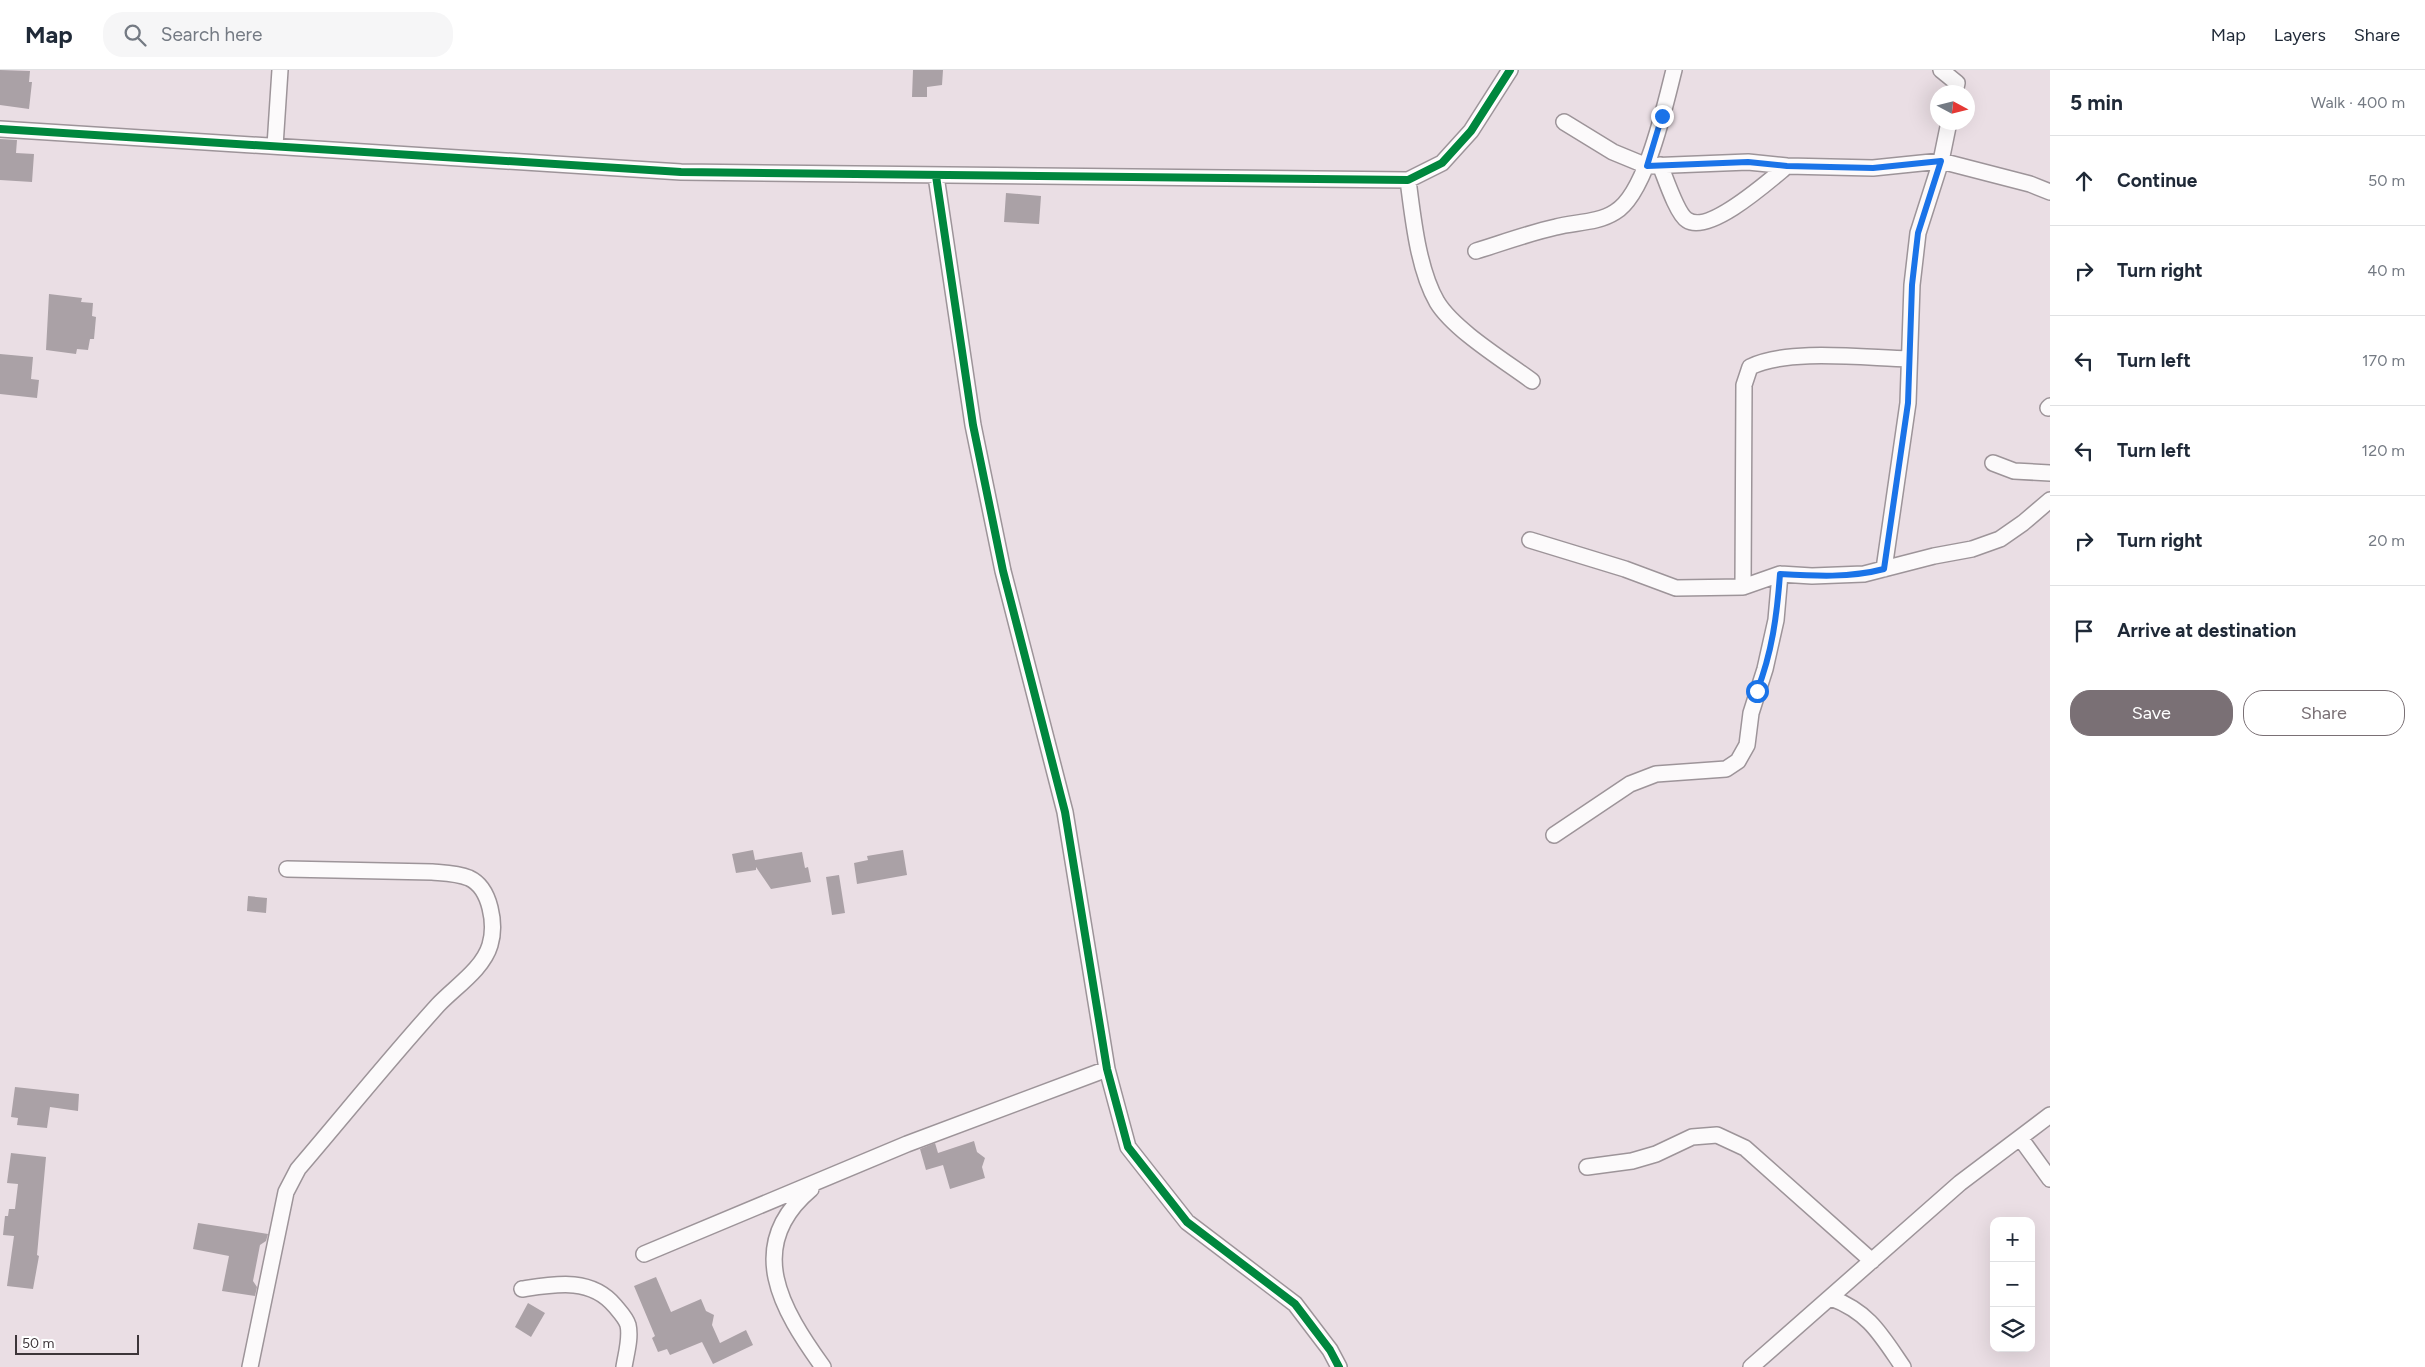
<!DOCTYPE html>
<html lang="en">
<head>
<meta charset="utf-8">
<style>
	:root { --surface:#fff; --page:#f6f6f7; --text:#1f2937; --muted:#747a83; --line:#e0e1e3; --accent:#7a7075 }
	body { margin:0; font-family:Figtree,sans-serif; background:var(--page); color:var(--text) }
	.controls { position:absolute; right:15px; bottom:15px; display:grid; overflow:hidden; border-radius:10px; box-shadow:0 5px 20px #0002 }
	.controls button { width:45px; height:45px; display:grid; place-items:center; padding:0; border:0; border-bottom:1px solid var(--line); background:var(--surface); color:var(--text); font:25px sans-serif }
	.compass { position:absolute; left:1930px; top:15px; width:45px; height:45px; border-radius:50%; background:var(--surface); box-shadow:0 5px 20px #0002; rotate:97deg }
	.scale { position:absolute; left:15px; bottom:12px; width:124px; box-sizing:border-box; padding-left:5px; border:2px solid #3d3539; border-top:0; font-size:14px; line-height:18px; white-space:nowrap; color:#3d3539; -webkit-text-stroke:4px #fff; paint-order:stroke }
	.stop { position:absolute; width:15px; height:15px; margin:-11px; border:4px solid #1a73e8; border-radius:50%; background:#fff }
	.stop.end { background:#1a73e8; border-color:#fff; box-shadow:0 1px 5px #0008 }
	.list { margin:0; padding:0; list-style:none }
	h2 { display:flex; justify-content:space-between; align-items:center; height:65px; margin:0; padding:0 20px; font-size:21px }
	h2 small { font-size:16px; font-weight:400; color:var(--muted) }
	.list li { display:grid; grid-template-columns:32px 1fr auto; gap:15px; align-items:center; box-sizing:border-box; height:90px; padding:0 20px; border-top:1px solid var(--line) }
	.list b { display:block; font-size:19px; white-space:nowrap }
	.list em { font-size:16px; font-style:normal; color:var(--muted) }
	.actions { display:flex; gap:10px; padding:15px 20px }
	.actions a { flex:1; padding:11px 0; border:1px solid var(--accent); border-radius:20px; text-align:center; font-size:18px; color:var(--accent) }
	.actions .main { background:var(--accent); color:#fff }
	.icon { flex:none; width:28px; height:28px; fill:none; stroke:currentColor; stroke-width:2; stroke-linecap:round; stroke-linejoin:round }
	.map { position:relative; flex:none; width:2050px; height:1297px; overflow:hidden }
	header { display:flex; align-items:center; gap:30px; box-sizing:border-box; height:70px; padding:0 25px; background:var(--surface); border-bottom:1px solid var(--line) }
	header strong { font-size:24px }
	nav { display:flex; gap:28px; margin-inline-start:auto; font-size:18px }
	.search { width:350px; height:45px; background:var(--page); display:flex; align-items:center; gap:12px; box-sizing:border-box; padding:0 18px; border-radius:20px; color:var(--muted); font-size:19px }
	main { display:flex }
	aside { flex:1; background:var(--surface) }
	.map>svg:first-child { display:block }
</style>
</head>
<body>
<header>
<strong>Map</strong>
<div class="search"><svg class="icon" aria-label="search" viewBox="0 0 24 24"><circle cx="10" cy="10" r="6"/><path d="M15 15l6 6"/></svg>Search here</div>
<nav><a>Map</a><a>Layers</a><a>Share</a></nav>
</header>
<main>
<div class="map">
<svg width="2050" height="1297" viewBox="0 0 2050 1297">
	<rect width="100%" height="100%" fill="#eadee4"/>
	<!-- building -->
	<path fill="#aaa1a6" d="M0 0 30 1 29 12H32L29 39 0 35Z
		M913 0H943L942 15 927 17V27H912Z
		M0 69 17 70 16 83 34 84 32 112 0 110Z
		M1006 123 1041 126 1039 154 1004 152Z
		M49 224 82 228 81 232 93 233 92 246 96 247 94 269H90L88 280 77 279 76 284 46 280Z
		M0 284 33 287 31 309 39 310 37 328 0 324Z
		M753 780 755 790 802 782 805 798 808 797 811 812 771 819 756 797V800L736 803 732 784Z
		M903 780 907 805 857 814 854 793 868 790 867 786Z
		M839 805 845 843 832 845 826 807Z
		M248 826 267 828 266 843 247 841Z
		M15 1017 79 1024 78 1041 50 1037 47 1058 17 1055 18 1048 11 1047Z
		M974 1071 977 1082 985 1088 982 1097 985 1108 950 1119 943 1095 926 1100 920 1079 935 1073 938 1083Z
		M11 1083 46 1087 37 1185 39 1186 33 1219 7 1216 14 1166 3 1165 5 1146H8L9 1139H15L18 1114 7 1113Z
		M198 1153 268 1164 266 1171 260 1175 253 1211 257 1217 255 1226 222 1221 229 1186 193 1179Z
		M656 1207 671 1242 701 1229 706 1241 714 1245 712 1255 720 1273 746 1260 753 1275 713 1294 702 1272 670 1285 667 1279 658 1282 652 1268 655 1266 634 1216Z
		M528 1233 545 1243 531 1267 515 1257Z"/>
	<g fill="none" stroke-linecap="round" stroke-linejoin="round">
		<!-- minor casing -->
		<g stroke="#9d9499" stroke-width="18">
			<path id="minor" d="M1941 0 1957 13 1955 22
				M1564 52 1613 82 1647 96 1748 92 1787 96 1873 98 1941 91 2030 114 2050 122
				M0 59 681 102 1408 110 1442 93 1471 61 1510 0
				M275 76 280 0
				M1660 95C1665 107 1677 144 1687 150 1709 165 1770 110 1787 96
				M936 106 973 355 1003 501 1065 742 1107 999 1128 1077 1187 1152 1295 1234 1330 1280 1339 1297
				M1408 110C1413 148 1418 199 1437 232 1454 260 1505 291 1532 311
				M1476 181C1502 173 1529 163 1556 157 1575 152 1598 153 1615 142 1646 124 1665 35 1674 0
				M2048 338 2050 336
				M1993 393 2014 401 2050 403
				M1530 470 1625 499 1676 518 1743 517 1780 504 1812 506 1864 504 1934 486 1972 479 2000 469 2023 453 2050 430
				M1884 499 1908 333 1912 215 1918 163 1941 91 1949 52
				M1743 517 1744 315 1750 297C1789 278 1865 288 1909 289
				M1554 765 1630 714 1656 704 1726 699 1738 691 1747 675 1751 643 1765 599 1776 550 1780 504
				M2021 1069 2050 1109
				M1587 1097 1632 1091 1656 1084 1692 1067 1717 1065 1745 1078 1872 1191
				M811 1119C743 1176 782 1240 823 1297
				M644 1184 907 1074 1107 999
				M522 1219C555 1214 591 1207 615 1236 620 1242 626 1248 628 1255 631 1268 626 1284 624 1297
				M1831 1228C1869 1242 1881 1265 1903 1297
				M250 1297 286 1122 298 1099C345 1044 390 988 438 935 455 917 483 899 490 875 496 855 491 818 469 808 457 803 444 803 432 802L287 799
				M1751 1297 1960 1113 2050 1045"/>
		</g>
		<!-- minor -->
		<use href="#minor" stroke="#fcfafb" stroke-width="15"/>
		<!-- cycleway casing -->
		<g stroke="#fff" stroke-width="11">
			<path id="cycleway" d="M0 59 681 102 1408 110 1442 93 1471 61 1510 0
				M936 106 973 355 1003 501 1065 742 1107 999 1128 1077 1187 1152 1295 1234 1330 1280 1339 1297"/>
		</g>
		<!-- cycleway -->
		<use href="#cycleway" stroke="#00873e" stroke-width="8"/>
	</g>
	<g fill="none" stroke-linecap="round" stroke-linejoin="round">
		<!-- route -->
		<path stroke="#1a73e8" stroke-width="6" d="M1662 46 1647 96 1748 92 1787 96 1873 98 1941 91 1918 163 1912 215 1908 333 1884 499C1850 508 1815 506 1780 504 1777 545 1772 583 1757 621"/>
	</g>
</svg>
<div class="controls">
<button>+</button>
<button>−</button>
<button><svg class="icon" aria-label="layers" viewBox="0 0 24 24"><path d="M12 4l9 5-9 5-9-5zM3 14l9 5 9-5"/></svg></button>
</div>
<svg class="compass" viewBox="-18 -18 36 36"><path d="M0-13l5 13h-10z" fill="#e53935"/><path d="M0 13l5-13h-10z" fill="#747a83"/></svg>
<div class="scale">50 m</div>
<div class="stop" style="left:1757px;top:621px"></div>
<div class="stop end" style="left:1662px;top:46px"></div>
</div>
<aside>
<h2>5 min<small>Walk · 400 m</small></h2>
<ul class="list">
<li><svg class="icon" aria-label="ahead" viewBox="0 0 24 24"><path d="M12 20V5M6 11l6-6 6 6"/></svg><div><b>Continue</b></div><em>50 m</em></li>
<li><svg class="icon" aria-label="right" viewBox="0 0 24 24"><path d="M7 20v-9h11M14 6l5 5-5 5"/></svg><div><b>Turn right</b></div><em>40 m</em></li>
<li><svg class="icon" aria-label="left" viewBox="0 0 24 24"><path d="M17 20v-9H6M10 6l-5 5 5 5"/></svg><div><b>Turn left</b></div><em>170 m</em></li>
<li><svg class="icon" aria-label="left" viewBox="0 0 24 24"><path d="M17 20v-9H6M10 6l-5 5 5 5"/></svg><div><b>Turn left</b></div><em>120 m</em></li>
<li><svg class="icon" aria-label="right" viewBox="0 0 24 24"><path d="M7 20v-9h11M14 6l5 5-5 5"/></svg><div><b>Turn right</b></div><em>20 m</em></li>
<li><svg class="icon" aria-label="arrive" viewBox="0 0 24 24"><path d="M6 21V4h12l-3 4 3 4H6"/></svg><div><b>Arrive at destination</b></div></li>
</ul>
<div class="actions"><a class="main">Save</a><a>Share</a></div>
</aside>
</main>
</body>
</html>
